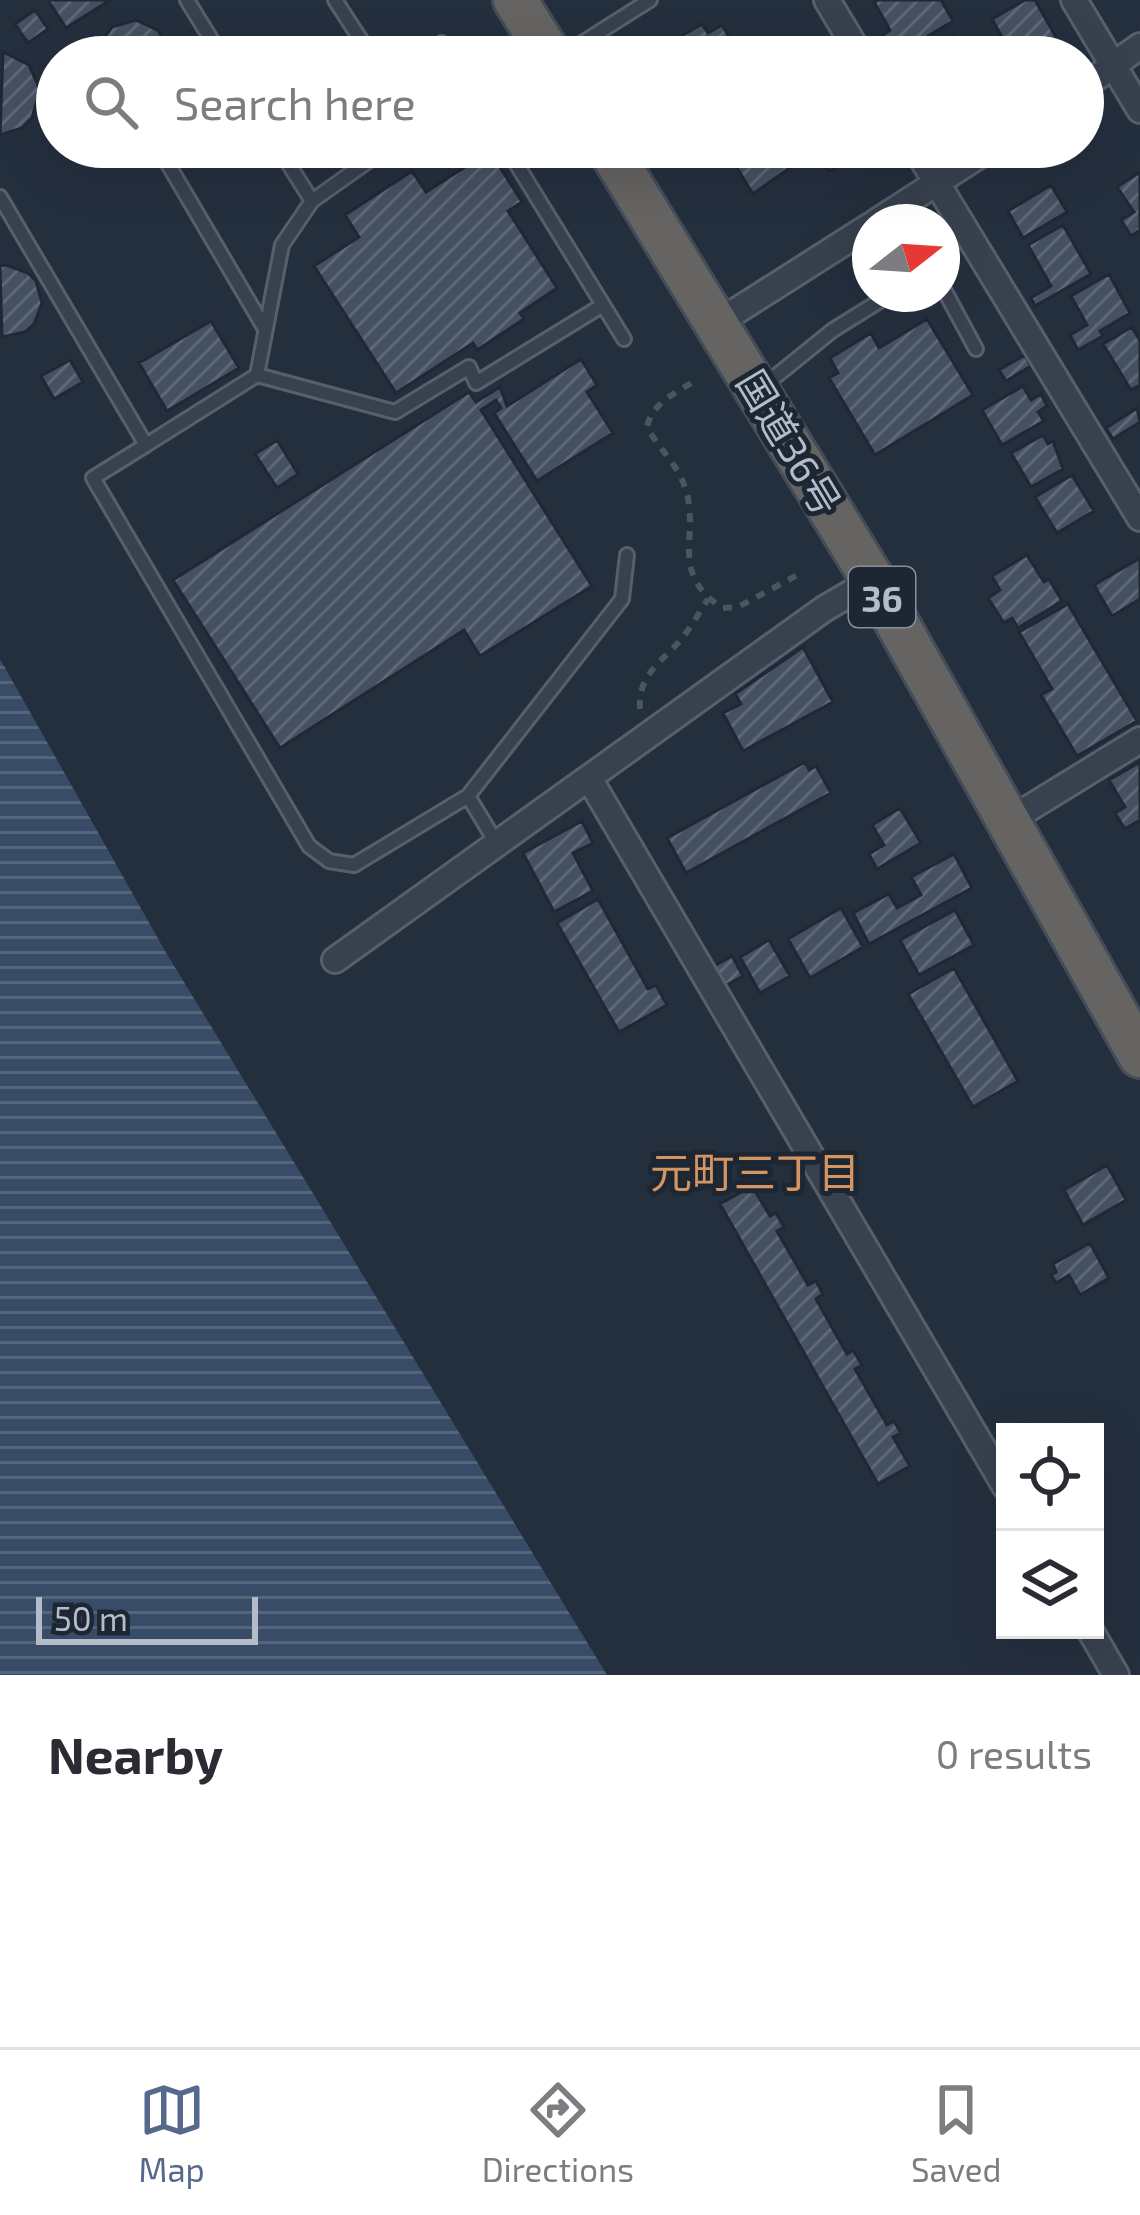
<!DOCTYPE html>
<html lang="en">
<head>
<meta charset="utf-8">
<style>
	:root { --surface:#fff; --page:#f2f2f3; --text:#2b2b33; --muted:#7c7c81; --line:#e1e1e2; --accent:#56698c }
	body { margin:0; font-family:"Exo 2","Noto Sans JP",sans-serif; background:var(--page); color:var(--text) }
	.controls { position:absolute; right:36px; bottom:36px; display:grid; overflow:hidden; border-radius:0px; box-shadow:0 12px 48px #0002 }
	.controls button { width:108px; height:108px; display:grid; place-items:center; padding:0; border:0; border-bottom:3px solid var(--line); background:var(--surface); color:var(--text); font:60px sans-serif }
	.compass { position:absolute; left:852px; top:204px; width:108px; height:108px; border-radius:50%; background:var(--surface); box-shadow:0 12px 48px #0002; rotate:73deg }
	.scale { position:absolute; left:36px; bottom:30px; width:222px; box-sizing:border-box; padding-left:12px; border:6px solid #b4bcc9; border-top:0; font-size:33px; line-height:42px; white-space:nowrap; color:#b4bcc9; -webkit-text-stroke:9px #1d2633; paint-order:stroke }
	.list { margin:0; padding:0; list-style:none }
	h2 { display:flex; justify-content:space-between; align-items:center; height:156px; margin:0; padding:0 48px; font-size:51px }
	h2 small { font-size:39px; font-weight:400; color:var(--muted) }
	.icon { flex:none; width:66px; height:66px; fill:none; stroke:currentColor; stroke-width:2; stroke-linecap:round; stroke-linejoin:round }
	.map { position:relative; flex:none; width:1140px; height:1675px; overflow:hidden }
	.search { position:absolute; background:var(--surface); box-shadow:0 12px 48px #0002; left:36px; right:36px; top:36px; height:132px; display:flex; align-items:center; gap:30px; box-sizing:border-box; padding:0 42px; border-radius:66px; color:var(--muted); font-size:45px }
	.sheet { height:372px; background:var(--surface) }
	nav { display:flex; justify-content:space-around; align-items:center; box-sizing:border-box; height:168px; border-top:3px solid var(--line); background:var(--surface); font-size:33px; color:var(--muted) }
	nav a { display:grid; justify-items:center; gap:6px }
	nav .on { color:var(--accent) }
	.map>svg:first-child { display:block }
</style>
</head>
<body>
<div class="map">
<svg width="1140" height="1675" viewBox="0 0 1140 1675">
	<defs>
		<pattern id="water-rules" width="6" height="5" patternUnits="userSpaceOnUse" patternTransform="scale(3)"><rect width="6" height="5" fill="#394c67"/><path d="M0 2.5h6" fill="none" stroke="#53647b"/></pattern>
		<pattern id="building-hatch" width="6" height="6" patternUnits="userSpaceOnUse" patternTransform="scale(3)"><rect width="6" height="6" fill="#455162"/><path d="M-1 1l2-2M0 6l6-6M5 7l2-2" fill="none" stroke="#5d6877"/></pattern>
	</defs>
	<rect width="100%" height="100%" fill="#242f3e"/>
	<!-- water -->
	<path fill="url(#water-rules)" d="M0 659 165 951 607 1675H0Z"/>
	<!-- building -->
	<path fill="url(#building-hatch)" stroke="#1f2835" stroke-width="3" d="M48 0H110L66 28Z
		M877 0H941L953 21 895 56 883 35 890 30 874 2Z
		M1025 0H1035L1066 55 1013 57 992 19Z
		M35 10 48 29 28 43 15 24Z
		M136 20 159 31 168 57H97L98 47 112 27Z
		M702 24 708 33 722 25 741 57H665L677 49 673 41Z
		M955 35 968 57H929L926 51Z
		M3 52 29 65 40 90 32 118 22 128 0 135Z
		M724 147H784L795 164 753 194Z
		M815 147H870L829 171Z
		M490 151 522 202 508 211 557 288 520 313 524 319 477 350 473 343 396 393 314 266 359 237 345 215 412 171 426 192Z
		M1140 172V230L1131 236 1121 220 1134 212 1117 187Z
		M1051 185 1067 212 1023 238 1008 211Z
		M1063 225 1091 274 1035 306 1031 298 1051 286 1028 245Z
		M6 265 28 273 36 281 42 303 34 324 25 332 2 337 0 266Z
		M1109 274 1130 313 1100 331 1103 336 1078 350 1070 335 1087 325 1071 296Z
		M927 319 973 395 875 455 829 378 838 373 830 358 871 333 879 348Z
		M211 321 239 368 167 411 139 363Z
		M1132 327 1140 341V385L1131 390 1103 344Z
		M1025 355 1031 366 1006 381 999 370Z
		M581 359 597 385 587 392 613 433 537 481 494 413 501 408 496 400 481 410 592 586 480 656 464 630 280 748 173 580 469 392 476 402 500 387 507 406Z
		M70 360 83 382 54 399 41 376Z
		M1023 386 1031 400 1041 394 1047 406 1038 412 1044 421 1002 445 982 410Z
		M1137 408 1140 422 1113 439 1106 428Z
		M1043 435 1048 444 1053 441 1063 469 1031 487 1011 453Z
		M277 440 298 474 277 488 255 454Z
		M1072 475 1094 511 1057 533 1035 497Z
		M1027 555 1044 582 1049 579 1062 601 1018 628 1012 618 1004 623 988 598 1000 590 992 576Z
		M1140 558V599L1112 616 1094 585Z
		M1068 604 1137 721 1077 756 1041 695 1052 689 1019 632Z
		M803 647 833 702 743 751 723 713 741 704 735 694Z
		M805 762 809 770 816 766 831 793 686 873 667 838Z
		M1140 762V820L1125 829 1115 813 1125 807 1109 780Z
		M900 808 921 843 877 869 869 854 884 845 872 825Z
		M582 821 593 843 573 853 593 891 554 912 523 853Z
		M954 854 972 888 869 944 853 913 889 894 897 908 921 895 911 877Z
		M598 899 648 989 656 985 667 1005 619 1032 557 923Z
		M841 908 863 947 810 978 788 939Z
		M955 910 974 945 919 975 900 940Z
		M769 940 790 976 760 993 740 957Z
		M732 956 743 976 725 986 714 966Z
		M954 968 1018 1081 973 1107 908 994Z
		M1107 1165 1126 1200 1083 1225 1064 1190Z
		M752 1186 770 1216 776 1213 784 1227 777 1231 808 1285 816 1281 823 1294 816 1299 847 1354 853 1350 862 1365 855 1369 887 1425 894 1421 901 1433 893 1437 910 1466 878 1484 720 1204Z
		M1090 1243 1109 1278 1080 1295 1069 1275 1056 1283 1051 1275 1056 1272 1053 1264Z"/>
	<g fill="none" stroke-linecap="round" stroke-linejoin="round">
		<!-- service casing -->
		<g stroke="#565f6c" stroke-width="18">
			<path id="service" d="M187 0 222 57
				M335 0 372 57
				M420 57 442 43 450 57
				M560 57 650 0
				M278 147 312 201
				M506 147 624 339
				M165 159 265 329
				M0 197 146 445 257 375 395 412 469 367 476 383 603 305
				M942 286 976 349
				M257 375 282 245 312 201 388 147
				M765 385 833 330 891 294
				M146 445 93 478 309 846 329 861 354 865 468 796 622 599 627 555
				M468 796 497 844"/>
		</g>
		<!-- minor casing -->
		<g stroke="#565f6c" stroke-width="30">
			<path id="minor" d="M827 0 861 57
				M1074 0 1140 110
				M1083 87 1140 46
				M915 147 1140 518
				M876 222 992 147
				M719 322 870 226
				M590 780 1005 1486
				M1010 820 1140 740
				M335 960 824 609 873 580
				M1090 1630 1116 1675"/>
		</g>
		<!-- trunk casing -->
		<g stroke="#434c59" stroke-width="48">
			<path id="trunk" d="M515 0 551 57
				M608 147 873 580 1140 1056"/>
		</g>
		<!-- path -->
		<path stroke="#44595c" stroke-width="6" stroke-dasharray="9 9" stroke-linecap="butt" d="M691 383C672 395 652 404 647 427 657 446 675 462 683 482 704 533 665 569 722 608L738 607 803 572
			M640 709C638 677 658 664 679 642 690 629 699 613 708 599"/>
		<!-- service -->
		<use href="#service" stroke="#38414e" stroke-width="12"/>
		<!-- minor -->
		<use href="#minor" stroke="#38414e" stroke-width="24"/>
		<!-- trunk -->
		<use href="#trunk" stroke="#656462" stroke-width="42"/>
	</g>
	<g text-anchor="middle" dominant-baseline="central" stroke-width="10" stroke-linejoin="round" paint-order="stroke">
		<!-- shield labels -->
		<rect fill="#1d2633" stroke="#878f9c" stroke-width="3" x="849" y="567" width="66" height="60" rx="9"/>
		<g font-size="36" font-weight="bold" fill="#b4bcc9">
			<text x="882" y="597">36</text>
		</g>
		<!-- street labels -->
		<g font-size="39" fill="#b4bcc9" stroke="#1d2633">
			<text transform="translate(790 442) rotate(59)">国道36号</text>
		</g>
		<!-- neighbourhood labels -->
		<g font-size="42" fill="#d59563" stroke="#1d2633">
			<text x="755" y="1171">元町三丁目</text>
		</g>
	</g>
</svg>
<div class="controls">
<button><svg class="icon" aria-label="locate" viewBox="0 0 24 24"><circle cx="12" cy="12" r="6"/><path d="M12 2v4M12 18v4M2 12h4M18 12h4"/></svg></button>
<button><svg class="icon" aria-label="layers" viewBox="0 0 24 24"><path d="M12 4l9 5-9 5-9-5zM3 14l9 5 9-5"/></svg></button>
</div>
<svg class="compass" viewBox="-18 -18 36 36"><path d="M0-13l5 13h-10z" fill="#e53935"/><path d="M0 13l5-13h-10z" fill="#7c7c81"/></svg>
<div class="scale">50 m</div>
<div class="search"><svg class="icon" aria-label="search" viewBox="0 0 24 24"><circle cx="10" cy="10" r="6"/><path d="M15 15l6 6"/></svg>Search here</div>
</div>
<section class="sheet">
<h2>Nearby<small>0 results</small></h2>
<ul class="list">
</ul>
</section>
<nav>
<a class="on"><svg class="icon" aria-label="map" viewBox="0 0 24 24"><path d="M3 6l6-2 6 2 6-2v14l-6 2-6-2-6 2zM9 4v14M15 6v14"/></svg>Map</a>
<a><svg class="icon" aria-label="directions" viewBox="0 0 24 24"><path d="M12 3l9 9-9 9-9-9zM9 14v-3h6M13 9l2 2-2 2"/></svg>Directions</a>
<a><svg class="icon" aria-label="saved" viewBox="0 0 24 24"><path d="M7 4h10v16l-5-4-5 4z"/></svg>Saved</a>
</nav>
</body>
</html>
